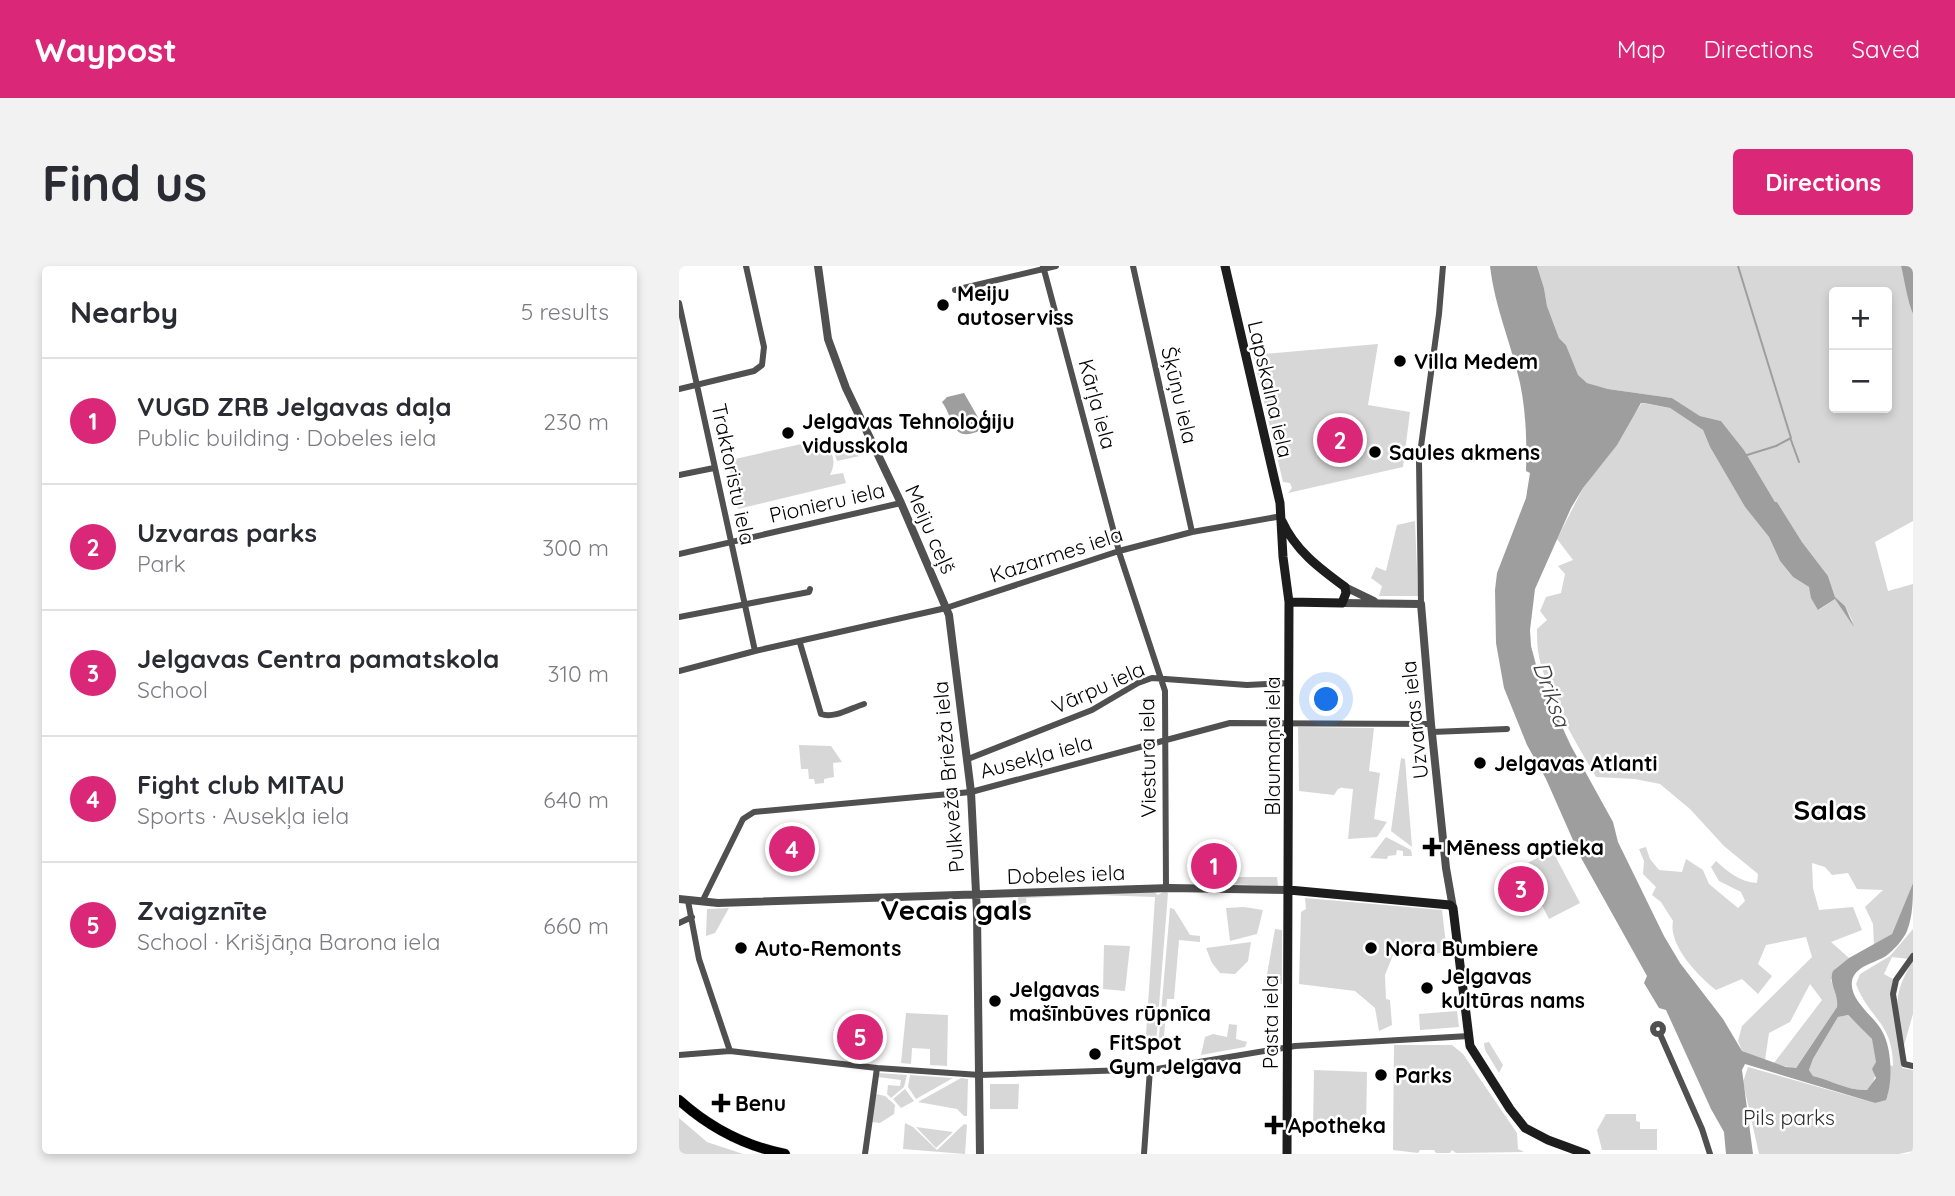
<!DOCTYPE html>
<html lang="en">
<head>
<meta charset="utf-8">
<style>
	:root { --surface:#fff; --page:#f2f2f3; --text:#2b2b33; --muted:#7c7c81; --line:#e1e1e2; --accent:#db2777 }
	body { margin:0; font-family:Quicksand,sans-serif; background:var(--page); color:var(--text) }
	.controls { position:absolute; right:21px; top:21px; display:grid; overflow:hidden; border-radius:7px; box-shadow:0 4px 10px #0003 }
	.controls button { width:63px; height:63px; display:grid; place-items:center; padding:0; border:0; border-bottom:2px solid var(--line); background:var(--surface); color:var(--text); font:35px sans-serif }
	.you { position:absolute; left:648px; top:434px; width:24px; height:24px; margin:-18px; border:5px solid #fff; border-radius:50%; background:#1a73e8; box-shadow:0 0 0 10px #1a73e833 }
	.badge { display:grid; place-items:center; width:46px; height:46px; border-radius:50%; background:var(--accent); color:#fff; font-size:23px; font-weight:700 }
	.pin { position:absolute; translate:-50% -50%; border:4px solid #fff; box-shadow:0 2px 7px #0006 }
	.list { margin:0; padding:0; list-style:none }
	h2 { display:flex; justify-content:space-between; align-items:center; height:91px; margin:0; padding:0 28px; font-size:30px }
	h2 small { font-size:23px; font-weight:400; color:var(--muted) }
	.list li { display:grid; grid-template-columns:46px 1fr auto; gap:21px; align-items:center; box-sizing:border-box; height:126px; padding:0 28px; border-top:2px solid var(--line) }
	.list b { display:block; font-size:26px; white-space:nowrap }
	.list p { margin:0; font-size:23px; white-space:nowrap; color:var(--muted) }
	.list em { font-size:23px; font-style:normal; color:var(--muted) }
	.map { position:relative; flex:none; width:1234px; height:888px; overflow:hidden; border-radius:7px }
	header { display:flex; align-items:center; gap:42px; box-sizing:border-box; height:98px; padding:0 35px; background:var(--accent); color:#fff }
	header strong { font-size:33px }
	nav { display:flex; gap:38px; margin-inline-start:auto; font-size:24px }
	.intro { display:flex; align-items:center; justify-content:space-between; box-sizing:border-box; height:168px; padding:0 42px }
	h1 { margin:0; font-size:49px }
	.button { padding:18px 32px; border-radius:7px; background:var(--accent); color:#fff; font-size:24px; font-weight:700 }
	main { display:flex; gap:42px; padding:0 42px }
	aside { flex:1; background:var(--surface); border-radius:7px; box-shadow:0 4px 10px #0003 }
	.map>svg:first-child { display:block }
</style>
</head>
<body>
<header>
<strong>Waypost</strong>
<nav><a>Map</a><a>Directions</a><a>Saved</a></nav>
</header>
<div class="intro"><h1>Find us</h1><a class="button">Directions</a></div>
<main>
<aside>
<h2>Nearby<small>5 results</small></h2>
<ul class="list">
<li><span class="badge">1</span><div><b>VUGD ZRB Jelgavas daļa</b><p>Public building · Dobeles iela</p></div><em>230 m</em></li>
<li><span class="badge">2</span><div><b>Uzvaras parks</b><p>Park</p></div><em>300 m</em></li>
<li><span class="badge">3</span><div><b>Jelgavas Centra pamatskola</b><p>School</p></div><em>310 m</em></li>
<li><span class="badge">4</span><div><b>Fight club MITAU</b><p>Sports · Ausekļa iela</p></div><em>640 m</em></li>
<li><span class="badge">5</span><div><b>Zvaigznīte</b><p>School · Krišjāņa Barona iela</p></div><em>660 m</em></li>
</ul>
</aside>
<div class="map">
<svg width="1234" height="888" viewBox="0 0 1234 888">
	<rect width="100%" height="100%" fill="#fff"/>
	<!-- green -->
	<path fill="#d7d7d7" fill-rule="evenodd" d="M858 0H1222L1234 48V255L1196 276 1209 325 1234 318V617L1213 668 1195 680 1194 658 1186 641 1204 624 1178 623 1169 607 1153 609 1146 601 1133 597 1134 622 1140 644 1174 641 1183 664 1152 676 1170 692 1152 714 1159 736 1158 741 1116 803 1095 797 1143 734 1131 718 1111 756 1090 767 1086 794 1063 785 1059 775 1063 760 1133 691 1127 671 1087 679 1079 698 1093 710 1079 728 1063 713 1037 724C1019 710 989 679 994 655L982 636 973 629 977 621 964 608 965 595 960 583 967 581 971 593 980 604 1003 606 1007 593 1024 604 1030 618 1059 642 1066 635 1062 626 1040 615 1032 601 1037 595C1049 606 1061 616 1078 617L1079 608 1045 580 1011 543 981 518 956 513 917 511C897 477 869 430 860 391 858 382 858 372 858 363L868 354 861 345 867 331 882 327 886 308 879 300 894 294 878 273 904 222 963 137 991 142 1024 164 1031 181 1066 241 1090 271 1101 295 1114 311 1130 321 1140 344 1156 333 1174 356 1166 340 1156 331 1149 310 1123 276 1098 236H1096L1065 184 1042 155 1021 150 993 132 929 123 908 117 898 109 887 79 880 72 868 40 865 22ZM1155 26H1208V142H1155Z
		M699 78 689 139 731 146 724 201 609 227 613 222 611 217 604 216 574 89Z
		M131 176C151 176 160 192 151 209L164 207 167 217 59 243 56 232 61 230C50 221 48 211 54 199L48 200 47 195Z
		M177 176 181 190 158 195 154 182Z
		M736 255 739 330H700L703 320 692 312 697 301 707 305 718 259Z
		M619 461 695 462 690 505 701 507 695 553 708 556 698 571 669 573 674 523 663 522 664 521 659 523 655 529 620 525Z
		M120 479 152 480 163 496 154 497 155 511 145 513V517L136 518 135 513H130L129 503H122Z
		M722 492 726 493 733 581 712 565Z
		M707 571 732 584 733 590H724V585L718 584 717 589 709 590 708 593 691 592Z
		M873 584 901 637 870 653 843 600Z
		M546 611H598L599 620 546 618Z
		M486 625 489 627 477 778 467 770 476 631 419 629 347 632 348 644 338 645 339 630 475 626 479 629Z
		M626 632 763 644 768 687 714 689 706 709 707 733 711 734 713 759 700 765 696 742 676 725 620 718 622 646 627 643Z
		M565 641 584 644 578 668 551 675 547 642Z
		M50 642 36 667 27 670 28 643Z
		M491 642 495 643 511 669 521 670V676L500 674 495 733H488L484 783 479 782Z
		M596 663 603 664V718L587 714Z
		M1234 663V687L1230 693 1213 691 1205 708 1214 713 1213 733 1223 802 1234 804V885L1220 888H1080L1064 816 1069 801 1196 837 1209 829 1210 799 1214 800C1214 756 1190 753 1177 718L1181 708 1211 690Z
		M572 676 569 695 556 708 541 707 533 697 527 682Z
		M425 679 451 680 446 725 424 723Z
		M1234 695V748L1224 783C1219 742 1211 732 1234 695Z
		M778 745 780 761 741 764 740 748Z
		M227 747 269 749 268 800 251 799V783L233 782 232 798 222 797Z
		M1168 749C1175 755 1183 761 1189 767 1201 781 1201 813 1188 824 1169 825 1152 814 1134 810L1130 804 1134 793 1159 751Z
		M550 758 558 759 557 773 568 776 566 781 522 789 526 771 534 768 548 771Z
		M810 776 824 799 820 807 806 784 805 777Z
		M715 779H773L784 788 838 867 839 883 845 886 777 887 773 884 771 887H757L755 884H741L739 887 714 884Z
		M635 804 688 806 687 864 634 862Z
		M200 807 228 809 225 821 212 832 208 828 209 819 221 820 222 814 199 811Z
		M231 809 274 812 237 833 229 821Z
		M282 812 289 813 288 850H285L278 843 239 836Z
		M311 818H340L339 843H311Z
		M226 823 235 835 222 842 214 833Z
		M197 828 206 830 216 839 215 848 201 857 192 856Z
		M927 848H957V855L961 856V863H978V884H923L918 864Z
		M0 852 28 876 64 888H0Z
		M226 857 234 861 258 884 285 858 288 859 286 888 224 883Z
		M237 861 274 866 257 882Z"/>
	<!-- water -->
	<path fill="#9e9e9e" fill-rule="evenodd" d="M811 0H858L865 22 868 40 880 72 887 79 899 109 908 117 929 123 993 132 1021 150 1042 155 1065 184 1096 236H1098L1123 276 1149 310 1156 331 1166 340 1175 361 1156 333 1139 344 1132 332 1130 321 1114 311 1101 295 1090 271 1066 241 1031 181 1024 164 991 142 965 137H962L938 179 904 222 892 242 856 323 851 364 852 380 860 410 867 426 892 480 934 556 939 576 985 670 1001 697 1044 753 1063 785 1107 801 1117 802 1158 741C1160 728 1149 718 1154 705L1170 692 1213 668 1234 617C1234 632 1234 650 1228 665 1224 674 1215 684 1207 690 1196 697 1176 700 1173 715 1170 734 1195 750 1203 765 1213 782 1214 816 1207 834L1196 837 1066 798 1063 804 1074 888H1047L1045 866 1032 843 987 744 980 742 965 717 968 710 901 590 867 513 848 479 825 422 817 377 816 324 818 307 847 232 851 207 847 205C848 176 847 146 841 117 832 77 816 42 811 0ZM1169 749 1193 773 1197 796 1193 803 1197 812 1188 824C1169 825 1152 814 1134 810L1130 804 1134 793 1159 751Z
		M1222 0H1234V48C1228 33 1226 16 1222 0Z
		M285 127 304 160 302 164C272 178 276 154 263 136L268 131Z"/>
	<g fill="none" stroke-linecap="round" stroke-linejoin="round">
		<!-- stream -->
		<path stroke="#9e9e9e" stroke-width="2" d="M1059 0 1112 172 1097 180 1068 189
			M1112 174 1120 196"/>
		<!-- primary casing -->
		<g stroke="#dbdbdb" stroke-width="11">
			<path id="primary" d="M0 834C30 861 66 880 106 888"/>
		</g>
		<!-- minor -->
		<path stroke="#505050" stroke-width="6" d="M364 0 441 289 486 425 487 622
			M454 0 513 266
			M276 24 377 0
			M0 37 76 385
			M0 123 75 105 83 99 85 81 67 0
			M0 209 35 202
			M0 288 222 237
			M742 338 740 195 760 48 764 0
			M0 351 130 326 131 323
			M121 377 142 448C155 453 172 442 185 438
			M0 405 76 385 267 342 440 285 513 266 603 250
			M753 466 828 463
			M289 493 413 444 459 417 473 412 568 419 611 417
			M9 635 20 693 51 785
			M23 636 64 553 75 546 292 526 551 457 752 458
			M0 657 13 651
			M1234 690 1217 714 1214 728 1225 798 1234 800
			M974 763a5 5 0 1 1 10 0a5 5 0 1 1-10 0Z
			M981 768 1023 863 1031 888
			M0 789 51 785 198 802 301 809 478 803 616 780 790 770
			M186 888 198 802
			M465 888 471 803"/>
		<!-- tertiary -->
		<path stroke="#505050" stroke-width="8" d="M139 0 149 73 167 122 222 237 270 349 292 526 298 647 301 888
			M666 321 695 335
			M663 337 742 338 752 458 767 602 774 642
			M0 633 39 637 491 622 610 624"/>
		<!-- secondary -->
		<path stroke="#1d1d1d" stroke-width="9" d="M546 0 601 237 604 291 610 336 608 888
			M603 255C616 284 640 302 666 321L667 327 663 337 610 336
			M610 624 771 639 774 642 791 780 831 843 846 862 869 874 907 888"/>
		<!-- primary -->
		<use href="#primary" stroke="#000" stroke-width="10"/>
	</g>
	<!-- markers -->
	<g fill="#000" stroke="#fff" stroke-width="2.5">
		<circle cx="264" cy="39" r="7"/>
		<circle cx="721" cy="95" r="7"/>
		<circle cx="109" cy="167" r="7"/>
		<circle cx="696" cy="186" r="7"/>
		<circle cx="801" cy="497" r="7"/>
		<path d="M749.5 570.5h7v7h7v7h-7v7h-7v-7h-7v-7h7z"/>
		<circle cx="62" cy="682" r="7"/>
		<circle cx="692" cy="682" r="7"/>
		<circle cx="748" cy="722" r="7"/>
		<circle cx="316" cy="735" r="7"/>
		<circle cx="416" cy="788" r="7"/>
		<circle cx="702" cy="809" r="7"/>
		<path d="M38.5 826.5h7v7h7v7h-7v7h-7v-7h-7v-7h7z"/>
		<path d="M591.5 848.5h7v7h7v7h-7v7h-7v-7h-7v-7h7z"/>
	</g>
	<g text-anchor="middle" dominant-baseline="central" stroke-width="5" stroke-linejoin="round" paint-order="stroke">
		<!-- poi labels -->
		<g font-size="21" font-weight="bold" fill="#000" stroke="#fff" text-anchor="start">
			<text x="278" y="27">Meiju<tspan x="278" dy="24">autoserviss</tspan></text>
			<text x="735" y="95">Villa Medem</text>
			<text x="123" y="155">Jelgavas Tehnoloģiju<tspan x="123" dy="24">vidusskola</tspan></text>
			<text x="710" y="186">Saules akmens</text>
			<text x="815" y="497">Jelgavas Atlanti</text>
			<text x="767" y="581">Mēness aptieka</text>
			<text x="76" y="682">Auto-Remonts</text>
			<text x="706" y="682">Nora Bumbiere</text>
			<text x="762" y="710">Jelgavas<tspan x="762" dy="24">kultūras nams</tspan></text>
			<text x="330" y="723">Jelgavas<tspan x="330" dy="24">mašīnbūves rūpnīca</tspan></text>
			<text x="430" y="776">FitSpot<tspan x="430" dy="24">Gym Jelgava</tspan></text>
			<text x="716" y="809">Parks</text>
			<text x="56" y="837">Benu</text>
			<text x="609" y="859">Apotheka</text>
		</g>
		<!-- street labels -->
		<g font-size="21" fill="#000" stroke="#fff">
			<text transform="translate(592 123) rotate(77)">Lapskalna iela</text>
			<text transform="translate(501 129) rotate(77)">Šķūņu iela</text>
			<text transform="translate(419 138) rotate(75)">Kārļa iela</text>
			<text transform="translate(55 208) rotate(78)">Traktoristu iela</text>
			<text transform="translate(148 236) rotate(-13)">Pionieru iela</text>
			<text transform="translate(252 263) rotate(66)">Meiju ceļš</text>
			<text transform="translate(377 288) rotate(-18)">Kazarmes iela</text>
			<text transform="translate(419 421) rotate(-24)">Vārpu iela</text>
			<text transform="translate(735 454) rotate(-96)">Uzvaras iela</text>
			<text transform="translate(593 480) rotate(-90)">Blaumaņa iela</text>
			<text transform="translate(357 490) rotate(-15)">Ausekļa iela</text>
			<text transform="translate(468 492) rotate(-91)">Viestura iela</text>
			<text transform="translate(269 511) rotate(-95)">Pulkveža Brieža iela</text>
			<text transform="translate(387 608) rotate(-2)">Dobeles iela</text>
			<text transform="translate(591 756) rotate(-90)">Pasta iela</text>
		</g>
		<!-- park labels -->
		<g font-size="21" fill="#2e2e2e" stroke="#fff">
			<text x="1110" y="851">Pils parks</text>
		</g>
		<!-- water labels -->
		<g font-size="23" font-style="italic" fill="#3f3f3f" stroke="#fff">
			<text transform="translate(873 428) rotate(70)">Driksa</text>
		</g>
		<!-- district labels -->
		<g font-size="28" font-weight="bold" fill="#000" stroke="#fff">
			<text x="1151" y="543">Salas</text>
			<text x="277" y="643">Vecais gals</text>
		</g>
	</g>
</svg>
<div class="controls">
<button>+</button>
<button>−</button>
</div>
<div class="you"></div>
<div class="pin badge" style="left:535px;top:600px">1</div>
<div class="pin badge" style="left:661px;top:174px">2</div>
<div class="pin badge" style="left:842px;top:623px">3</div>
<div class="pin badge" style="left:113px;top:583px">4</div>
<div class="pin badge" style="left:181px;top:771px">5</div>
</div>
</main>
</body>
</html>
